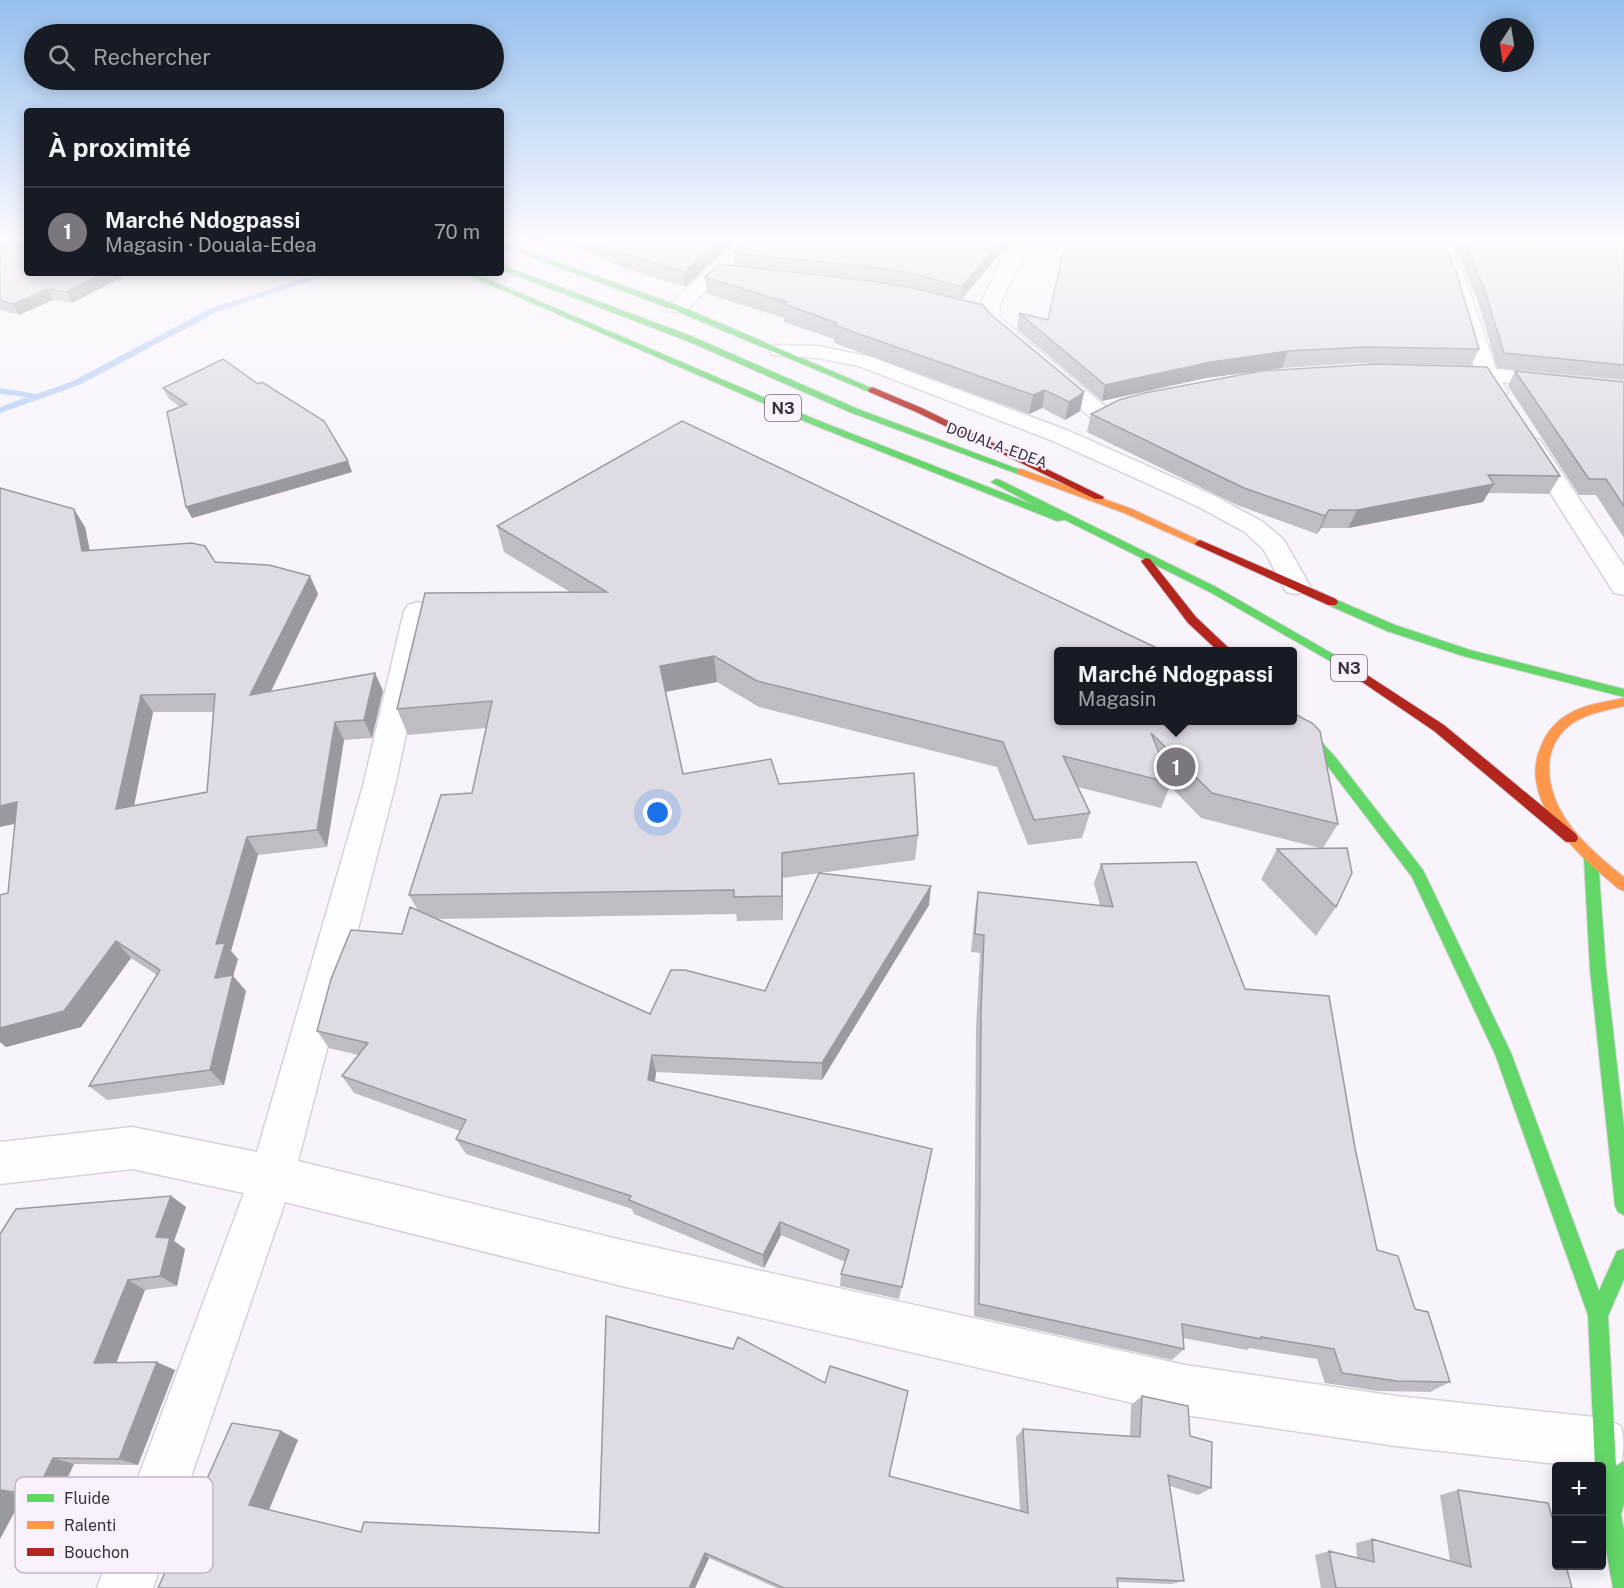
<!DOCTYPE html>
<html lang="fr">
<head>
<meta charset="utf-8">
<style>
	:root { --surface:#171b24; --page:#242831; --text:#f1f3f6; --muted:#9ea1a6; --line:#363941; --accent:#7c777f }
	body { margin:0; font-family:"Public Sans",sans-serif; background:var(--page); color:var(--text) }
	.controls { position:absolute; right:18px; bottom:18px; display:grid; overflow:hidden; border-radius:6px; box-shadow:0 3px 15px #0003 }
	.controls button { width:54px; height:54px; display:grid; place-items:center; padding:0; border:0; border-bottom:2px solid var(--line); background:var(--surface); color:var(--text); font:30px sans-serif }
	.compass { position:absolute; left:1480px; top:18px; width:54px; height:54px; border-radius:50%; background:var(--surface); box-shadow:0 3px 15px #0003; rotate:192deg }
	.you { position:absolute; left:658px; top:813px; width:21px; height:21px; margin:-15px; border:4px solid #fff; border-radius:50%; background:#1a73e8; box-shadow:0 0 0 9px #1a73e833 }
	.badge { display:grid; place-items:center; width:39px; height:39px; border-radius:50%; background:var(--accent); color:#fff; font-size:20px; font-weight:700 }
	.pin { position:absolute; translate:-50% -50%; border:3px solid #fff; box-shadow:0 2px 6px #0006 }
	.popup { position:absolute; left:1054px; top:647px; width:243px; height:78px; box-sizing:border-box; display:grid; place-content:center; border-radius:6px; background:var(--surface); filter:drop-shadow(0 2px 4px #0005); font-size:20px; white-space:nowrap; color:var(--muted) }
	.popup b { font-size:22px; color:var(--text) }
	.popup::after { content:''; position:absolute; left:50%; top:100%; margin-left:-12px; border:12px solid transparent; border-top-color:var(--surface) }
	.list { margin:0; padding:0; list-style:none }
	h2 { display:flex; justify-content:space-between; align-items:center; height:78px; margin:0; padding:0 24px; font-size:26px }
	h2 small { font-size:20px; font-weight:400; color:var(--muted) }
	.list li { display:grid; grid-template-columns:39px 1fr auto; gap:18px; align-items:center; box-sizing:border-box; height:90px; padding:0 24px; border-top:2px solid var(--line) }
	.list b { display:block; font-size:22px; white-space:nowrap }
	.list p { margin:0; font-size:20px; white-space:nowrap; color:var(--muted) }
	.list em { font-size:20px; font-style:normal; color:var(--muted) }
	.icon { flex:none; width:33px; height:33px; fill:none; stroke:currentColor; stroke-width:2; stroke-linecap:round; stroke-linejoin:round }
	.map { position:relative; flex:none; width:1624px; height:1588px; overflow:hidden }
	.search { position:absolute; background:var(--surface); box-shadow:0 3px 15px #0003; left:24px; top:24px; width:480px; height:66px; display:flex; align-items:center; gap:15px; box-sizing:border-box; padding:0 21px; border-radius:33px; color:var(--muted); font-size:22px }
	.panel { position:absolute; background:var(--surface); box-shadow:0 3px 15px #0003; left:24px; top:108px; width:480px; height:168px; border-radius:6px }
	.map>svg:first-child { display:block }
</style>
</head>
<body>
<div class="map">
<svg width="1624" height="1588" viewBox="0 0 1624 1588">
	<rect width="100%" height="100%" fill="#f9f4fc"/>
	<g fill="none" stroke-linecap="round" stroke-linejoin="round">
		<!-- stream -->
		<path fill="#bacff6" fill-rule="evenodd" d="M321 273H334L217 312 79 385 0 413V407L27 397 0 394V388L37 394 73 381 211 308Z"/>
		<!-- street casing -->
		<g stroke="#d6d2d9" stroke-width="3">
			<path id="street" d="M739 240H758L684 312H670L667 308 670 304Z
				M1013 240H1031L1000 304 999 317 1106 407 1109 412 1106 417 1098 419 1090 417 988 329 979 317 980 304Z
				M1429 240H1447L1465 278 1496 369 1624 382V396L1502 382 1508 392 1505 397 1497 399 1489 397 1480 380 1440 376 1436 372 1440 368 1474 367 1447 278Z
				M780 345 818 346 871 357 1069 431 1215 496 1263 522 1284 540 1310 586 1306 592 1296 594 1286 592 1264 550 1245 532 1197 506 1053 441 859 366 818 358 773 355 770 351 773 347Z
				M1532 438 1540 440 1624 566V595L1614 593 1520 445 1524 440Z
				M418 602 428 605 432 611 395 786 298 1161 622 1240 1185 1365 1396 1396 1603 1418 1621 1426C1624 1437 1624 1451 1621 1462L1603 1470 1602 1466H1576L1396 1446 1185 1415 622 1286 285 1202 153 1588H97L244 1193 132 1169 0 1184V1142L132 1127 257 1152 363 786 404 611 408 605Z"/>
		</g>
		<!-- fast casing -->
		<g stroke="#d6d2d9" stroke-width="2">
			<path id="fast" d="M501 242 680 306 876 390 869 392 674 310 501 246Z
				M501 265 691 336 858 409 1026 472 1018 474 852 413 685 340 501 270Z
				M463 273H473L817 420 1034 505 991 482 996 479 1000 480 1216 587 1347 662 1341 666 1337 665 1208 591 1065 520 1057 521 811 424Z
				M1332 598 1395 625 1470 650 1624 689V697L1463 656 1387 631 1328 605V599Z
				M1293 714 1297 715 1336 758 1423 870 1511 1053 1599 1291 1617 1251 1624 1249V1279L1608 1316 1616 1466 1624 1461V1504L1621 1514 1624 1530V1588H1613L1602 1527V1466H1595L1588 1315 1495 1054 1412 877 1326 764 1289 721 1293 720Z
				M1591 853 1596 855 1598 859 1606 969 1624 1127V1215L1618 1212 1615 1206 1590 969 1584 859 1586 855Z"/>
		</g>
		<!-- slow casing -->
		<g stroke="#d6d2d9" stroke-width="2">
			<path id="slow" d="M1021 469 1132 509 1205 543 1200 546 1196 545 1124 513 1018 474V470Z
				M1624 698V706C1609 710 1594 712 1580 719 1561 728 1550 746 1549 767 1549 815 1589 849 1624 877V891L1619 889C1581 858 1516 802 1541 746 1546 733 1555 722 1567 715 1584 704 1605 702 1624 698Z"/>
		</g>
		<!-- jam casing -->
		<g stroke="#d6d2d9" stroke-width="2">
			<path id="jam" d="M872 387 922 408 1104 497 1103 499H1095L916 412 869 392 868 390Z
				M1200 540 1336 599 1338 602 1336 605H1328L1196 545 1195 543Z
				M1146 558 1150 559 1196 617 1233 652H1219L1188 623 1141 561Z
				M1341 658 1444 725 1576 834 1578 838 1576 842H1566L1434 731 1337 665 1335 662 1337 659Z"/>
		</g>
		<!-- street -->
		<use href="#street" fill="#fefdff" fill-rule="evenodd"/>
		<!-- fast -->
		<use href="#fast" fill="#63d668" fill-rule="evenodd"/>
		<!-- slow -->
		<use href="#slow" fill="#ff974d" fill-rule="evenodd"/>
		<!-- jam -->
		<use href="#jam" fill="#b3261e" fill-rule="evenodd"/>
	</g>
	<!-- wall -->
	<path fill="#bfbcc4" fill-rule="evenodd" d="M27 240V273H130L72 303 53 300 19 315 0 310V253L23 246Z
		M561 240H736L685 287 621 267Z
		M747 240H1011L961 300 989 313 1084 392 1080 411 1065 420 1042 408 1029 414 834 343V339L784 322V318L707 294 705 277 734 266 733 253Z
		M1449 240H1624V380L1497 368 1478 302 1458 254Z
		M1019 313 1048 320 1479 349 1471 366 1359 363 1282 368 1206 378 1102 401 1017 329Z
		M1515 371 1624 382V538L1596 495H1579L1508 386Z
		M163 388 352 472 192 518 186 507 180 407 169 399Z
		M1091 414 1560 476 1549 494 1488 493 1483 502 1348 528H1321L1317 534 1237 505 1087 432Z
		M497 526 1293 720 1338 824 1323 848 1336 907 1316 936 1261 879 1277 849 1320 848 1201 818 1170 786 1161 808 1078 787 1090 813 1082 838 1028 845 997 767 759 707 717 682 666 692 683 774 779 784 918 835 915 860 783 878V920L737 921 736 914 438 919 650 1014 765 991 929 905 822 1080 656 1072 655 1082 932 1149 899 1299 840 1286 841 1274 845 1262 781 1235 764 1268 634 1214 632 1209 466 1154 456 1139 460 1131 354 1093 342 1076 358 1055 329 1048 317 1031 402 934 417 909 409 895 472 793 486 728 408 735 397 709 570 592 504 552Z
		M85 527 90 550 215 562 310 576 318 594 271 692 375 673 383 691 372 738 344 740 327 847 258 855 231 951 238 959 233 976 246 991 224 1085 107 1100 89 1086 157 975 131 958 81 1027 6 1047 0 1042V895L8 893 15 824ZM153 712H213L207 792 134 805Z
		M1101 864 1245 989 1355 1148 1377 1250 1415 1309 1450 1382 1430 1392 1378 1391 1325 1383 1317 1359 1249 1348 1247 1350 1183 1338 1184 1349 1172 1360 974 1316 976 1028 980 953 971 952 975 910 978 892 1100 906 1094 883Z
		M171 1196 186 1207 174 1241 185 1249 177 1286 145 1290 116 1363 175 1370 138 1465 74 1464 57 1500 23 1496 0 1539V1234Z
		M1142 1396 1190 1436 1211 1488 1198 1495 1170 1486 1184 1581 1171 1584 1117 1582 1118 1588H777L709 1558 695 1588H158L281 1431 298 1440 269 1510 361 1532 599 1533 889 1476 1020 1510 1016 1437 1023 1429 1130 1436 1131 1405Z
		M1458 1490 1572 1588H1321L1315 1555 1329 1551 1357 1558 1356 1543 1372 1539 1450 1561 1440 1495Z"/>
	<!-- shaded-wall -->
	<path fill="#9b99a0" d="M0 240H27V243L0 251Z
		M720 240H736L685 287 684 272Z
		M1001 240H1011L960 301 962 287Z
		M104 273H130L72 303 66 292Z
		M47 289 53 300 19 315 13 304Z
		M1288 351 1282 368 1206 378 1102 401 1105 385 1211 362Z
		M1045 390 1042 408 1029 414 1033 395Z
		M1084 392 1080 411 1065 420 1069 402Z
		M348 461 352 472 192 518 186 507Z
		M1494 484 1483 502 1348 528 1357 510Z
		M74 509 85 527 93 569 82 551Z
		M1329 510 1321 528 1317 534 1325 516Z
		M310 576 318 594 260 713 250 695Z
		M714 656 717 682 664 692 660 666Z
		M375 673 383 691 372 738 364 720Z
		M141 695 153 712 130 826 116 809Z
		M335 722 344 740 327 847 317 830Z
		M17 802 33 820 0 827V806Z
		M247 837 258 855 231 951 238 959 233 976 246 991 224 1085 210 1070 215 978 216 944Z
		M782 853 783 878V920L782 896Z
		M931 886 929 905 822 1080V1063Z
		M116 941 131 958 81 1027 6 1047 0 1042V1028Z
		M652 1055 656 1072 653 1097 648 1080Z
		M171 1196 186 1207 174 1241 185 1249 177 1286 160 1276 156 1237Z
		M780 1222 781 1235 764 1268 763 1255Z
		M128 1280 145 1290 113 1371 94 1363Z
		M157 1362 175 1370 138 1465 119 1459Z
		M281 1431 298 1440 268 1512 249 1505Z
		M53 1458 74 1464 57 1500 35 1495Z
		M1 1490 23 1496 0 1539V1491Z
		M705 1553 709 1558 695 1588H689Z"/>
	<!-- building -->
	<path fill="#dedbe4" stroke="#9b99a0" stroke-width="1.5" fill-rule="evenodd" d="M23 240H27V273H104L66 292 47 289 13 304 0 300V253L23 246Z
		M590 240H720L684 272 619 252Z
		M747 240H1001L962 287 915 274 872 267 733 253Z
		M1066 240H1442L1456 271 1479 349 1366 347 1288 351 1211 362 1105 385 1019 313 1048 320Z
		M1463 240H1624V365L1504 353 1484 288Z
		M719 264 871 281 913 288 983 305 989 313 1084 392 1069 402 1045 390 1033 395 834 325 837 323 784 304 786 302 705 277Z
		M223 359 258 384 262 382 324 421 348 461 186 507 167 412 187 404 163 388Z
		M1374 364 1487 367 1560 476 1488 475 1494 484 1357 510H1329L1325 516 1244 488 1091 414 1119 400 1144 393 1261 371Z
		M1515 371 1624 382V506L1606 479H1589Z
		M682 421 1163 651H1059V720H1293V713L1312 723 1320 731 1338 824 1212 793 1151 733 1171 783 1063 756 1090 813 1034 820 1003 742 757 681 714 656 660 666 683 774 771 759 779 784 914 773 918 835 782 853V896L734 897V890L409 895 441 795 472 793 492 701 397 709 425 593 607 592 497 526Z
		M0 488 74 509 82 551 192 543 205 546 215 562 269 565 310 576 250 695 375 673 364 720 335 722 317 830 247 837 216 944 225 943 215 978 233 975 210 1070 89 1086 160 970 116 941 64 1011 0 1028V895L8 893 17 802 0 806ZM215 694 207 792 116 809 141 695Z
		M1347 848 1352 873 1336 907 1277 849Z
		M1196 862 1245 989 1329 996 1355 1148 1377 1250 1398 1256 1415 1309 1428 1312 1450 1382 1397 1381 1342 1373 1334 1349 1261 1337V1339L1182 1324 1184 1349 979 1304 981 1011 984 935 975 934 978 892 1113 907 1101 864Z
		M819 873 931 886 822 1063 652 1055 648 1080 932 1149 902 1287 841 1274 849 1250 780 1222 763 1255 629 1200 631 1196 456 1139 466 1120 342 1076 368 1043 317 1031 331 979 351 930 402 934 410 907 650 1014 671 970H685L765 991Z
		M171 1196 156 1237 170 1238 160 1276 128 1280 94 1363 157 1362 119 1459 53 1458 35 1495 1 1490 0 1491V1234L16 1209Z
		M606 1316 733 1349 738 1337 825 1383 830 1366 908 1391 889 1476 1028 1513 1023 1429 1140 1437 1142 1396 1188 1406 1190 1436 1212 1442 1211 1488 1168 1475 1184 1581 1117 1578 1118 1588H784L705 1553 689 1588H158L232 1423 281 1431 249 1505 361 1532 364 1522 599 1533Z
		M1458 1490 1548 1503 1557 1534V1566H1566L1572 1588H1336L1329 1551 1374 1562 1372 1539 1471 1567Z"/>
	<!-- sky -->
	<linearGradient id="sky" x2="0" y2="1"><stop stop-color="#95bfee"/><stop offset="0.52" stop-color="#fcfafe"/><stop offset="1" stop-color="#fcfafe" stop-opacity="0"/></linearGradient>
	<rect width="1624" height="462" fill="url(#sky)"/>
	<g text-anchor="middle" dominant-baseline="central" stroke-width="4.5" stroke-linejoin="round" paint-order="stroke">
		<!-- far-street labels -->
		<g font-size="15" fill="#38333b" stroke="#faf1ff">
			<text transform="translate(997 445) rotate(20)">DOUALA-EDEA</text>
		</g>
		<!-- shield labels -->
		<g fill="#faf1ff" stroke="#726c76" stroke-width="1.5">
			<rect x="765" y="395" width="36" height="26" rx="4.5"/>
			<rect x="1331" y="655" width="36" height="26" rx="4.5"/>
		</g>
		<g font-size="16" font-weight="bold" fill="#38333b">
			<text x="783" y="408">N3</text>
			<text x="1349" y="668">N3</text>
		</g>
	</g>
	<!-- legend -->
	<rect x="15" y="1477" width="198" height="96" rx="9" fill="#faf1ff" stroke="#c0b8c4" stroke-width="1.5"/>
	<rect x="27" y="1494" width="27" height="8" fill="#63d668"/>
	<rect x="27" y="1521" width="27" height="8" fill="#ff974d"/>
	<rect x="27" y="1548" width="27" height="8" fill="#b3261e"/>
	<g font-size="16" fill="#38333b">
		<text x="64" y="1504">Fluide</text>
		<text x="64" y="1531">Ralenti</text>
		<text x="64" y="1558">Bouchon</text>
	</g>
</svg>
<div class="controls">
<button>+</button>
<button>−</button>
</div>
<svg class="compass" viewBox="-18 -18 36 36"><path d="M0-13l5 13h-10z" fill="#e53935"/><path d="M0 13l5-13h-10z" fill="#9ea1a6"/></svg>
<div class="you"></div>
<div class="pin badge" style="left:1176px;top:767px">1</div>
<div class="popup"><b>Marché Ndogpassi</b>Magasin</div>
<div class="search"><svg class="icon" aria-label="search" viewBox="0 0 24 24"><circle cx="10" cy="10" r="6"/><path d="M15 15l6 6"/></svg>Rechercher</div>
<section class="panel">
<h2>À proximité<small></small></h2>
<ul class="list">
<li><span class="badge">1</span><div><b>Marché Ndogpassi</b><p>Magasin · Douala-Edea</p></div><em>70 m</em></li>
</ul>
</section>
</div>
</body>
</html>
